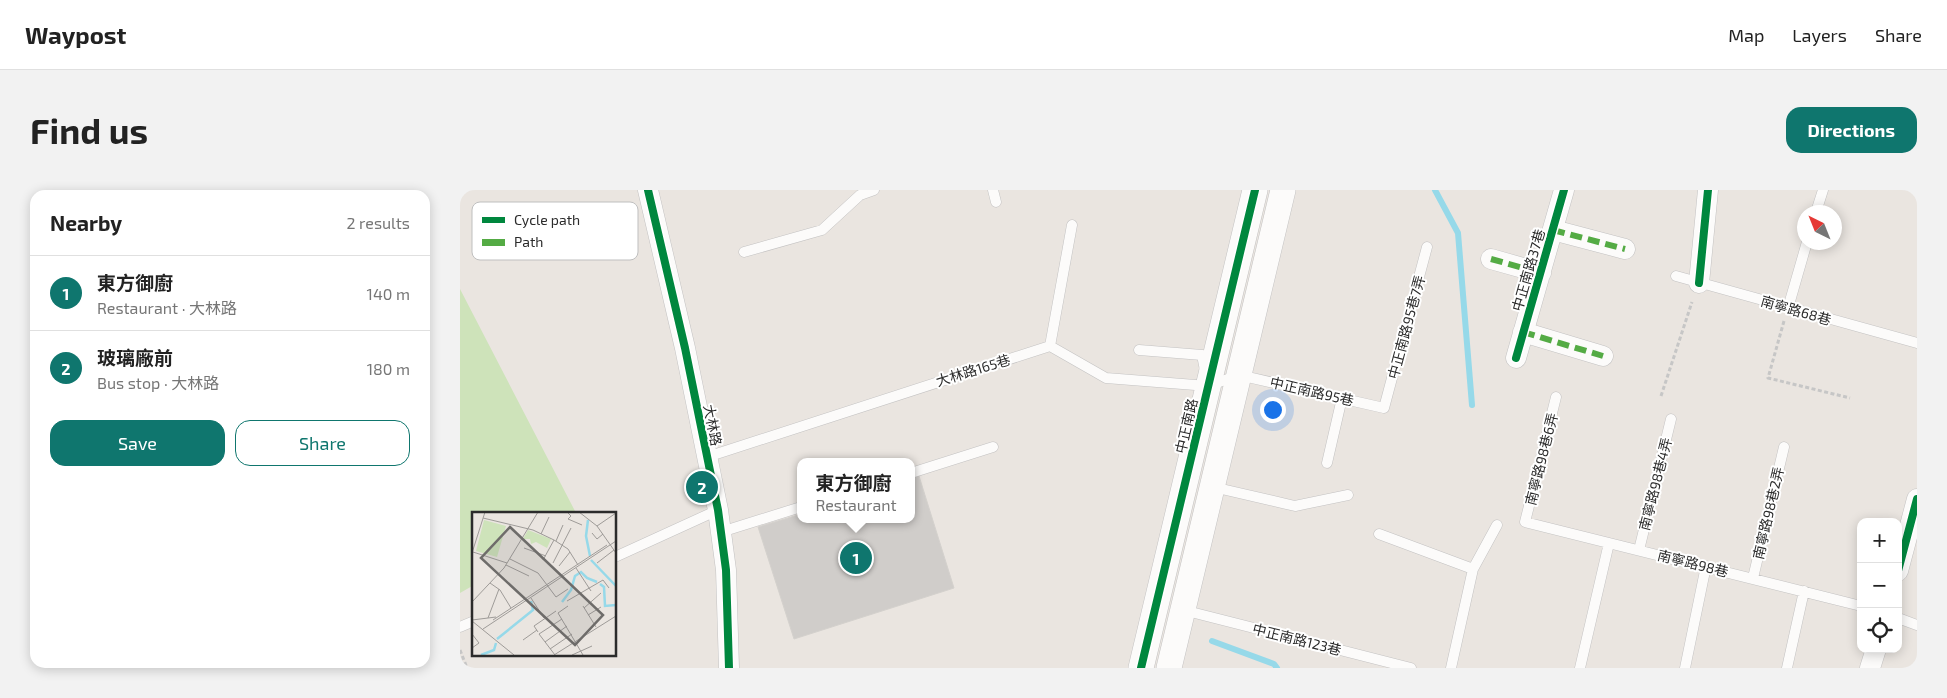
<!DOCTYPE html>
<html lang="en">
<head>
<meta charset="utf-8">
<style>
	:root { --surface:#fff; --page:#f2f2f2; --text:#222; --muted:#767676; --line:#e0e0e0; --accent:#0f766e }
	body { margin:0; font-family:"Exo 2","Noto Sans TC",sans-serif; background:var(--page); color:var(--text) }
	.controls { position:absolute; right:15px; bottom:15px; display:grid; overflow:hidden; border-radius:10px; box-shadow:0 2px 12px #0003 }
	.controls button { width:45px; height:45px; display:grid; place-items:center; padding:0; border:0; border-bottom:1px solid var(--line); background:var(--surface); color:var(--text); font:25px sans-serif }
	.compass { position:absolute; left:1337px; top:15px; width:45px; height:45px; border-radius:50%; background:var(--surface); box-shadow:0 2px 12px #0003; rotate:317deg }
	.you { position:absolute; left:812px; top:219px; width:18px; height:18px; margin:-12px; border:4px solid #fff; border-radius:50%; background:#1a73e8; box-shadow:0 0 0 8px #1a73e833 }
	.badge { display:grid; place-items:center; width:32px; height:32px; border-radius:50%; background:var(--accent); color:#fff; font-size:16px; font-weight:700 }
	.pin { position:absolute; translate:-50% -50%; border:2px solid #fff; box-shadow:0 1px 5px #0006 }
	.popup { position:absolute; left:337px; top:268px; width:118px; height:65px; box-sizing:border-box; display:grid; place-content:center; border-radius:10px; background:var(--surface); filter:drop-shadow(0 1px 4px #0005); font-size:16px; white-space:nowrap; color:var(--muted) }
	.popup b { font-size:19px; color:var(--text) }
	.popup::after { content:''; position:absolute; left:50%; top:100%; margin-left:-10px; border:10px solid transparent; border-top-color:var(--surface) }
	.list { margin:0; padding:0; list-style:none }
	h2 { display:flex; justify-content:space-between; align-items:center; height:65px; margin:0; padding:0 20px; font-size:21px }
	h2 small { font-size:16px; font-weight:400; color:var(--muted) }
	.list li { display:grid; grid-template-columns:32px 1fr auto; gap:15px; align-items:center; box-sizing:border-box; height:75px; padding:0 20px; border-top:1px solid var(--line) }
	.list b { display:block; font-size:19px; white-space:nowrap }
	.list p { margin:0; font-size:16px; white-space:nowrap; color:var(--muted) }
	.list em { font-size:16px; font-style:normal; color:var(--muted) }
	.actions { display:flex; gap:10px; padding:15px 20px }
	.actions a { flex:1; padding:11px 0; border:1px solid var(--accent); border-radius:15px; text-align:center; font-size:18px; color:var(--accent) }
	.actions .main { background:var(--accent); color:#fff }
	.icon { flex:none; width:28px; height:28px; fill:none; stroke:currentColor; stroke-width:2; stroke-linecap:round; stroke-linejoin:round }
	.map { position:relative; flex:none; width:1457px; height:478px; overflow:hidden; border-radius:15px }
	header { display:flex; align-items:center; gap:30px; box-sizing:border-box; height:70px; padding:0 25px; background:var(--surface); border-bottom:1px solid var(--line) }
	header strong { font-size:24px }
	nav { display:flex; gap:28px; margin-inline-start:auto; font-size:18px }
	.intro { display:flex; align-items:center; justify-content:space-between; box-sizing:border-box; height:120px; padding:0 30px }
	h1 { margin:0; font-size:35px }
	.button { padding:12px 22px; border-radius:15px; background:var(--accent); color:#fff; font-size:18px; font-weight:700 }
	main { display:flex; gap:30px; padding:0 30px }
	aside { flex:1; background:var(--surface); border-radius:15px; box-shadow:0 2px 12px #0003 }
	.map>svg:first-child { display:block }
</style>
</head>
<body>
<header>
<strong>Waypost</strong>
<nav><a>Map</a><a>Layers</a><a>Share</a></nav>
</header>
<div class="intro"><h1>Find us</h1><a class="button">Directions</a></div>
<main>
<aside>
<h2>Nearby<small>2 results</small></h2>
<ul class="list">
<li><span class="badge">1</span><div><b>東方御廚</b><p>Restaurant · 大林路</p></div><em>140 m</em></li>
<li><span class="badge">2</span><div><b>玻璃廠前</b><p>Bus stop · 大林路</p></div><em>180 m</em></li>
</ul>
<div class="actions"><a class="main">Save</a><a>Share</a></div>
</aside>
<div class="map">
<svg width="1457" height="478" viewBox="0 0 1457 478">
	<rect width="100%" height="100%" fill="#eae5e0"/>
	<!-- green -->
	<path fill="#cee3ba" d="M0 99 116 323H14V395L0 403Z"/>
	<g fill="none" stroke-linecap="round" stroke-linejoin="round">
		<!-- stream -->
		<path stroke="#96d9e9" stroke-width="6" d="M975 0 998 43 1012 215
			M752 451 814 474 817 478"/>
	</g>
	<!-- building -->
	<path fill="#d0cdca" stroke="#d4d1cd" d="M459 286 494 398 334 449 298 337 341 324V329H451V289Z"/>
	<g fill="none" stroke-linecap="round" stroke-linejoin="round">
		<!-- service casing -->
		<g stroke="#c3c2c2" stroke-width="11">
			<path id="service" d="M533 0 536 12
				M1356 22 1363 0
				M284 62 362 40 400 5 414 0
				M1216 86 1457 153
				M1328 118 1347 52
				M590 156 612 35
				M679 160 742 165 745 180
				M1096 207 1065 332 1401 416
				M247 267 590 156 646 188 748 196 779 185 924 218 967 57
				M867 273 882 208
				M451 283 533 257
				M753 297 835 316 888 305
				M261 342 341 317
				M919 344 1013 379
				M1179 360 1211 229
				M155 367 258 320
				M1293 388 1324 257
				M723 420 951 478
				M1438 428 1457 435
				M0 437 14 431
				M991 478 1013 379 1037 335
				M1120 478 1149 353
				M1225 478 1246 376
				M1327 478 1344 401"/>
		</g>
		<!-- minor casing -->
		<g stroke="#c3c2c2" stroke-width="21">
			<path id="minor" d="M188 0 225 158 258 320 266 380 269 478
				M1093 40 1165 59
				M1031 69 1081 83
				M1239 93 1248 0
				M1063 142 1143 166
				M1056 168 1104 0
				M1438 381 1457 309
				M1410 478 1416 459"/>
		</g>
		<!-- tertiary casing -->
		<g stroke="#c3c2c2" stroke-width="26">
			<path id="tertiary" d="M681 478 795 0
				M709 478 823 0"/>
		</g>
		<!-- path -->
		<path stroke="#c6c6c6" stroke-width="3" stroke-dasharray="4 2.5" stroke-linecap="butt" d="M1324 131 1308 188 1390 208
			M1201 206 1232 112
			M0 460 7 478"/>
		<!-- service -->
		<use href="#service" stroke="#fcfbfa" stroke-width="10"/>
		<!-- minor -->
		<use href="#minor" stroke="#fcfbfa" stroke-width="20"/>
		<!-- tertiary -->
		<use href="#tertiary" stroke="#fcfbfa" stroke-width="25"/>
		<!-- quiet -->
		<path stroke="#54ab44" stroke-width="6" stroke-dasharray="12 6" stroke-linecap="butt" d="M1093 40 1165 59
			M1031 69 1081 83
			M1063 142 1143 166"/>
		<!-- cycleway casing -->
		<g stroke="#fff" stroke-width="11">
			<path id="cycleway" d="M188 0 225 158 258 320 266 380 269 478
				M1239 93 1248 0
				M1056 168 1104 0
				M1438 381 1457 309
				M681 478 795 0"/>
		</g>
		<!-- cycleway -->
		<use href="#cycleway" stroke="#00873e" stroke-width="8"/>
	</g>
	<g text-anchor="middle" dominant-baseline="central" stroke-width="4" stroke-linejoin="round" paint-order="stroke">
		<!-- street labels -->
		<g font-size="14" fill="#2b2b2b" stroke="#fff">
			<text transform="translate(1068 80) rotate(-74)">中正南路37巷</text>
			<text transform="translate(1336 120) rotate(16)">南寧路68巷</text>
			<text transform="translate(946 137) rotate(-75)">中正南路95巷7弄</text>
			<text transform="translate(513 180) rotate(-17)">大林路165巷</text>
			<text transform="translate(852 201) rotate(13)">中正南路95巷</text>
			<text transform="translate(253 235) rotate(79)">大林路</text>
			<text transform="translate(726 236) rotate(-77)">中正南路</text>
			<text transform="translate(1081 269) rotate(-76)">南寧路98巷6弄</text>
			<text transform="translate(1195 294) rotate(-76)">南寧路98巷4弄</text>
			<text transform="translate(1308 323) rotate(-77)">南寧路98巷2弄</text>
			<text transform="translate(1233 373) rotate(14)">南寧路98巷</text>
			<text transform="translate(837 449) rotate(14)">中正南路123巷</text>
		</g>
	</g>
	<!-- overview -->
	<g transform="translate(12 322)">
		<rect width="144" height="144" fill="#eae5e0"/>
		<path d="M12 8 34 14 25 45 4 39ZM56 18 79 27 75 36 64 30 59 32 58 27H51Z" fill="#cee3ba"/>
		<path fill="none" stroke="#96d9e9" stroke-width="2.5" d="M116 8 114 24 118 44M119 48 144 74M128 72 132 75 133 94 144 93M90 90 99 78 103 64 109 60 115 66 125 70M25 127 61 98 59 89M9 143 22 138 24 131"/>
		<path fill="none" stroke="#9e9b98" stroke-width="1" d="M95 0 99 4 96 7 110 13M107 0 125 14 144 41M11 6 61 18 82 28 96 37 106 53M125 14 144 1M120 21 125 27 131 22M69 22 77 5M84 29 91 13M52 36 74 44M1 40 35 51M0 41 13 0M38 47 66 61 84 85 96 77M71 48 82 28M81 51 99 16M125 51 142 38M34 53 57 64M87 54 98 40M104 56 119 79M18 71 28 78 39 96M59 86 72 106M95 89 131 68 137 76M0 90 32 56 66 0M96 94 86 101 111 143M111 94 124 115M112 96 129 81M116 103 129 95M16 106 27 77M0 108 24 105M21 108 135 33M0 109 42 143M11 117 144 29M66 120 62 114 84 99M0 122 7 131 0 136M51 128 65 118M73 130 95 114M78 137 100 122M82 143 144 104M83 143 67 122 90 107M100 143 120 134"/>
		<path fill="#6e6c6a" fill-opacity="0.15" stroke="#6e6c6a" stroke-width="2.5" d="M38 15 131 103 103 133 9 46Z"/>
		<rect width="144" height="144" fill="none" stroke="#2b2b2b" stroke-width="2.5"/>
	</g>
	<!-- legend -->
	<rect x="12" y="12" width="166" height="58" rx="8" fill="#fff" stroke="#bfbfbf" stroke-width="1"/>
	<rect x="22" y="27" width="23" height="6" fill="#00873e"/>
	<rect x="22" y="49" width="23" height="7" fill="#54ab44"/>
	<g font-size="14" fill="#2b2b2b">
		<text x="54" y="35">Cycle path</text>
		<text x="54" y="57">Path</text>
	</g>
</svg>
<div class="controls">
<button>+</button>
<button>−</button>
<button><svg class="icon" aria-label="locate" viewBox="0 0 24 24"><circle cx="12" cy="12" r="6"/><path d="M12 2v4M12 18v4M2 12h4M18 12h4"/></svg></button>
</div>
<svg class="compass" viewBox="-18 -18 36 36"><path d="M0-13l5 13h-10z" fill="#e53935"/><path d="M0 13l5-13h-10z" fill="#767676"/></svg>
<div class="you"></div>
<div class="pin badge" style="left:396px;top:368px">1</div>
<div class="popup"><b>東方御廚</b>Restaurant</div>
<div class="pin badge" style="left:242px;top:297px">2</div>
</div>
</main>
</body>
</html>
